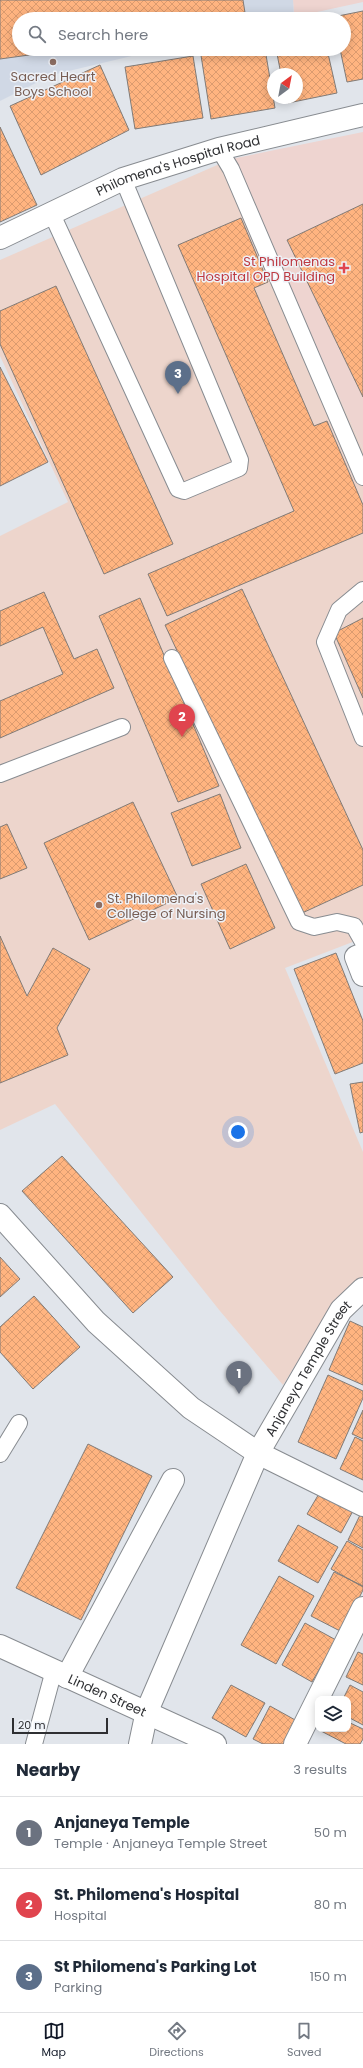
<!DOCTYPE html>
<html lang="en">
<head>
<meta charset="utf-8">
<style>
	:root { --surface:#fff; --page:#f6f6f7; --text:#1f2937; --muted:#747a83; --line:#e0e1e3; --accent:#111827 }
	body { margin:0; font-family:Poppins,sans-serif; background:var(--page); color:var(--text) }
	.controls { position:absolute; right:12px; bottom:12px; display:grid; overflow:hidden; border-radius:8px; box-shadow:0 2px 10px #0003 }
	.controls button { width:36px; height:36px; display:grid; place-items:center; padding:0; border:0; border-bottom:1px solid var(--line); background:var(--surface); color:var(--text); font:20px sans-serif }
	.compass { position:absolute; left:267px; top:68px; width:36px; height:36px; border-radius:50%; background:var(--surface); box-shadow:0 2px 10px #0003; rotate:32deg }
	.scale { position:absolute; left:12px; bottom:10px; width:96px; box-sizing:border-box; padding-left:4px; border:2px solid #2e2f32; border-top:0; font-size:11px; line-height:14px; white-space:nowrap; color:#2e2f32; -webkit-text-stroke:3px #eef2f8; paint-order:stroke }
	.you { position:absolute; left:238px; top:1132px; width:14px; height:14px; margin:-10px; border:3px solid #fff; border-radius:50%; background:#1a73e8; box-shadow:0 0 0 6px #1a73e833 }
	.badge { display:grid; place-items:center; width:26px; height:26px; border-radius:50%; background:var(--accent); color:#fff; font-size:13px; font-weight:700 }
	.pin { position:absolute; translate:-50% -33px; filter:drop-shadow(0 1px 2px #0008) }
	.pin::after { content:''; position:absolute; top:21px; width:14px; height:12px; background:inherit; clip-path:polygon(0 0,100% 0,50% 100%) }
	.list { margin:0; padding:0; list-style:none }
	h2 { display:flex; justify-content:space-between; align-items:center; height:52px; margin:0; padding:0 16px; font-size:17px }
	h2 small { font-size:13px; font-weight:400; color:var(--muted) }
	.list li { display:grid; grid-template-columns:26px 1fr auto; gap:12px; align-items:center; box-sizing:border-box; height:72px; padding:0 16px; border-top:1px solid var(--line) }
	.list b { display:block; font-size:15px; white-space:nowrap }
	.list p { margin:0; font-size:13px; white-space:nowrap; color:var(--muted) }
	.list em { font-size:13px; font-style:normal; color:var(--muted) }
	.icon { flex:none; width:22px; height:22px; fill:none; stroke:currentColor; stroke-width:2; stroke-linecap:round; stroke-linejoin:round }
	.map { position:relative; flex:none; width:363px; height:1744px; overflow:hidden }
	.search { position:absolute; background:var(--surface); box-shadow:0 2px 10px #0003; left:12px; right:12px; top:12px; height:44px; display:flex; align-items:center; gap:10px; box-sizing:border-box; padding:0 14px; border-radius:22px; color:var(--muted); font-size:15px }
	.sheet { height:268px; background:var(--surface) }
	nav { display:flex; justify-content:space-around; align-items:center; box-sizing:border-box; height:56px; border-top:1px solid var(--line); background:var(--surface); font-size:11px; color:var(--muted) }
	nav a { display:grid; justify-items:center; gap:2px }
	nav .on { color:var(--accent) }
	.map>svg:first-child { display:block }
</style>
</head>
<body>
<div class="map">
<svg width="363" height="1744" viewBox="0 0 363 1744">
	<defs>
		<pattern id="building-cross-hatch" width="8" height="8" patternUnits="userSpaceOnUse"><rect width="8" height="8" fill="#ffb480"/><path d="M0 0l8 8M0 8l8-8" fill="none" stroke="#db9b6f"/></pattern>
	</defs>
	<rect width="100%" height="100%" fill="#e1e5eb"/>
	<!-- commercial -->
	<path fill="#eed4d0" d="M293 0H363V2L294 17Z
		M363 132V449L231 159Z"/>
	<!-- built -->
	<path fill="#d0d8e5" d="M0 0H293L294 17 288 19H19V49H161L52 75 0 101Z"/>
	<!-- medical -->
	<path fill="#edd5cc" d="M231 159 363 449V938L285 968 363 1152V1276L335 1302 283 1385 220 1311 55 1104 0 1130V536L68 502 0 356V260Z"/>
	<!-- building -->
	<path fill="url(#building-cross-hatch)" stroke="#817b77" d="M0 0H243L246 19H19V49H73L0 59Z
		M363 11V79L347 82 340 49H344V19H334L333 17Z
		M200 49H265L275 108 211 119Z
		M276 49H327L337 93 288 103 287 98H297V74H281Z
		M193 56 203 118 135 129 125 67Z
		M100 65 129 130 41 175 10 106Z
		M0 127 37 205 0 222Z
		M363 204V397L287 240Z
		M241 218 268 282 254 288 314 426 327 421 363 505V533L167 616 148 574 294 511 178 245Z
		M56 286 173 544 104 574 0 344V311Z
		M0 367 48 462 0 486Z
		M242 589 363 850V885L300 914 165 625Z
		M44 592 74 659 97 649 114 688 0 738V701L63 674 43 627 0 646V611Z
		M140 598 219 786 178 802 99 616Z
		M363 618V698L334 633Z
		M220 794 241 848 192 866 171 813Z
		M133 802 178 898 89 940 44 843Z
		M7 824 27 868 0 879V827Z
		M246 864 275 928 230 949 201 884Z
		M0 936 27 996 53 948 90 969 57 1028 68 1055 0 1083Z
		M336 953 363 1021V1063L335 1074 294 969Z
		M363 1082V1132L360 1133 350 1084Z
		M62 1156 173 1277 133 1313 22 1191Z
		M0 1257 20 1279 0 1297Z
		M34 1296 80 1347 33 1389 0 1352V1327Z
		M350 1321 363 1327V1385L329 1370Z
		M328 1375 363 1391V1398L336 1459 298 1442Z
		M363 1410V1439L352 1434Z
		M355 1437 363 1441V1480L340 1469Z
		M88 1444 152 1476 81 1620 16 1588Z
		M320 1492 353 1511 341 1533 307 1514Z
		M360 1515 363 1517V1548L348 1540Z
		M298 1525 338 1547 318 1583 278 1561Z
		M347 1541 363 1550V1587L331 1569Z
		M334 1572 363 1586V1590L342 1632 311 1616Z
		M279 1576 314 1596 276 1664 241 1645Z
		M305 1623 336 1640 312 1682 282 1665Z
		M358 1652 363 1654V1685L346 1677Z
		M231 1685 265 1703 246 1737 212 1718Z
		M350 1685 363 1692V1725L348 1717V1699H343Z
		M270 1706 297 1721 284 1744H263L253 1739Z
		M348 1722 363 1729V1739L360 1744H346L321 1731 322 1729H348Z"/>
	<g fill="none" stroke-linecap="round" stroke-linejoin="round">
		<!-- service casing -->
		<g stroke="#888c91" stroke-width="18">
			<path id="service" d="M219 149 231 169 363 477
				M51 212 178 489 184 491 239 468 240 460 123 179
				M363 590 339 610 325 642 363 738
				M172 658 299 922 314 927 337 922 354 926 363 942
				M0 774 122 727
				M0 1454 19 1423
				M34 1744 54 1670"/>
		</g>
		<!-- minor casing -->
		<g stroke="#888c91" stroke-width="24">
			<g id="minor">
				<path d="M363 954 356 957 363 975"/>
				<path d="M0 1215 96 1322 191 1408 258 1453 363 1505"/>
				<path id="s1" d="M0 1646 215 1744"/>
				<path d="M67 1677 173 1480"/>
				<path id="s2" d="M140 1744 147 1711 258 1453 341 1310 363 1289"/>
				<path d="M295 1744 363 1608"/>
			</g>
		</g>
		<!-- tertiary casing -->
		<g stroke="#888c91" stroke-width="24">
			<g id="tertiary">
				<path id="s3" d="M0 238 123 179 219 149 363 115"/>
			</g>
		</g>
		<!-- service -->
		<use href="#service" stroke="#fff" stroke-width="16"/>
		<!-- minor -->
		<use href="#minor" stroke="#fff" stroke-width="22"/>
		<!-- tertiary -->
		<use href="#tertiary" stroke="#fff" stroke-width="22"/>
	</g>
	<!-- markers -->
	<g fill="#8d6e63" stroke="#eef2f8" stroke-width="1.5">
		<circle cx="53" cy="62" r="4"/>
		<circle cx="99" cy="905" r="4"/>
	</g>
	<path fill="#e0444e" stroke="#eef2f8" stroke-width="1.5" d="M342 262h4v4h4v4h-4v4h-4v-4h-4v-4h4z"/>
	<g text-anchor="middle" dominant-baseline="central" stroke-width="3" stroke-linejoin="round" paint-order="stroke">
		<!-- education labels -->
		<g font-size="13" fill="#785e54" stroke="#eef2f8">
			<text x="53" y="76">Sacred Heart<tspan x="53" dy="15">Boys School</tspan></text>
			<text x="107" y="898" text-anchor="start">St. Philomena's<tspan x="107" dy="15">College of Nursing</tspan></text>
		</g>
		<!-- street labels -->
		<g font-size="13" fill="#2e2f32" stroke="#eef2f8">
			<text stroke="none"><textPath href="#s3" startOffset="193">Philomena's Hospital Road</textPath></text>
			<text stroke="none"><textPath href="#s2" startOffset="413">Anjaneya Temple Street</textPath></text>
			<text stroke="none"><textPath href="#s1" startOffset="118">Linden Street</textPath></text>
		</g>
		<!-- health labels -->
		<g font-size="13" fill="#be3a42" stroke="#eef2f8" text-anchor="end">
			<text x="335" y="261">St Philomenas<tspan x="335" dy="15">Hospital OPD Building</tspan></text>
		</g>
	</g>
</svg>
<div class="controls">
<button><svg class="icon" aria-label="layers" viewBox="0 0 24 24"><path d="M12 4l9 5-9 5-9-5zM3 14l9 5 9-5"/></svg></button>
</div>
<svg class="compass" viewBox="-18 -18 36 36"><path d="M0-13l5 13h-10z" fill="#e53935"/><path d="M0 13l5-13h-10z" fill="#747a83"/></svg>
<div class="scale">20 m</div>
<div class="you"></div>
<div class="pin badge" style="left:239px;top:1394px;background:#6b7280">1</div>
<div class="pin badge" style="left:182px;top:737px;background:#e0444e">2</div>
<div class="pin badge" style="left:178px;top:394px;background:#5c6f8a">3</div>
<div class="search"><svg class="icon" aria-label="search" viewBox="0 0 24 24"><circle cx="10" cy="10" r="6"/><path d="M15 15l6 6"/></svg>Search here</div>
</div>
<section class="sheet">
<h2>Nearby<small>3 results</small></h2>
<ul class="list">
<li><span class="badge" style="background:#6b7280">1</span><div><b>Anjaneya Temple</b><p>Temple · Anjaneya Temple Street</p></div><em>50 m</em></li>
<li><span class="badge" style="background:#e0444e">2</span><div><b>St. Philomena's Hospital</b><p>Hospital</p></div><em>80 m</em></li>
<li><span class="badge" style="background:#5c6f8a">3</span><div><b>St Philomena's Parking Lot</b><p>Parking</p></div><em>150 m</em></li>
</ul>
</section>
<nav>
<a class="on"><svg class="icon" aria-label="map" viewBox="0 0 24 24"><path d="M3 6l6-2 6 2 6-2v14l-6 2-6-2-6 2zM9 4v14M15 6v14"/></svg>Map</a>
<a><svg class="icon" aria-label="directions" viewBox="0 0 24 24"><path d="M12 3l9 9-9 9-9-9zM9 14v-3h6M13 9l2 2-2 2"/></svg>Directions</a>
<a><svg class="icon" aria-label="saved" viewBox="0 0 24 24"><path d="M7 4h10v16l-5-4-5 4z"/></svg>Saved</a>
</nav>
</body>
</html>
